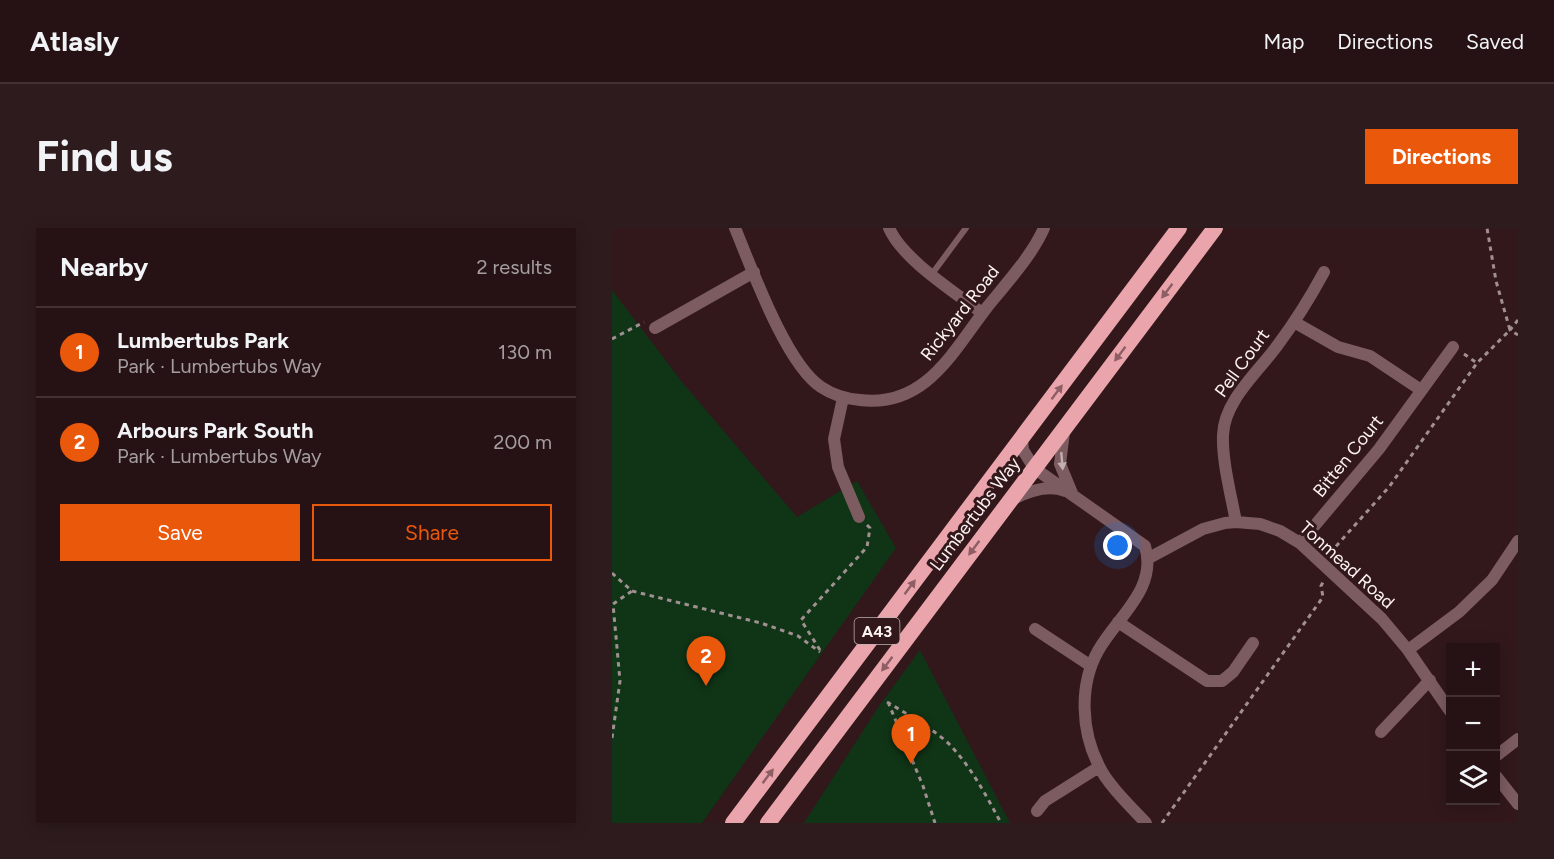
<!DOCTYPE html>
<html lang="en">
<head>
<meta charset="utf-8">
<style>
	:root { --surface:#261214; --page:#2e1b1d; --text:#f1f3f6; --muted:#a49ea0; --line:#423234; --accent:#ea580c }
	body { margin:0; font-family:Figtree,sans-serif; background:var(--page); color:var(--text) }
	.controls { position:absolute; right:18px; bottom:18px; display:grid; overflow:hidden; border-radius:0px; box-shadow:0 3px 15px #0003 }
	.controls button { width:54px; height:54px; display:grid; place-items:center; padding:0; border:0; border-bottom:2px solid var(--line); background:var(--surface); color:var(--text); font:30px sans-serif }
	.you { position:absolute; left:506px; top:318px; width:21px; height:21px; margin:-15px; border:4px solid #fff; border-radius:50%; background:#1a73e8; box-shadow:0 0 0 9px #1a73e833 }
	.badge { display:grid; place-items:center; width:39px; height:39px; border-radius:50%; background:var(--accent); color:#fff; font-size:20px; font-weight:700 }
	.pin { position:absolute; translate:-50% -50px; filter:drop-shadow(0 2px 3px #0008) }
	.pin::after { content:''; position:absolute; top:32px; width:21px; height:18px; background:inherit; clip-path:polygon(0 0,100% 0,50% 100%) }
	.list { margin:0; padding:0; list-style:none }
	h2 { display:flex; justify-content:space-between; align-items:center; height:78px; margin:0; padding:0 24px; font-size:26px }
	h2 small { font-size:20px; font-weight:400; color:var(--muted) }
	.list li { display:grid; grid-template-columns:39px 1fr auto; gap:18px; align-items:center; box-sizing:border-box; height:90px; padding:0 24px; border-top:2px solid var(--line) }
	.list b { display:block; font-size:22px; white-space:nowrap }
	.list p { margin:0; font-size:20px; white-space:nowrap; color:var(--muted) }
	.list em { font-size:20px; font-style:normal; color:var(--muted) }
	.actions { display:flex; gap:12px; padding:18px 24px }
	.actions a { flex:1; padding:14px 0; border:2px solid var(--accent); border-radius:0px; text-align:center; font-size:21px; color:var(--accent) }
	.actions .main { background:var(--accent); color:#fff }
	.icon { flex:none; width:33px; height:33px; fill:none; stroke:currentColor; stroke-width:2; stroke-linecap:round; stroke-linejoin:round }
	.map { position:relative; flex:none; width:906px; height:595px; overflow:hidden; border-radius:0px }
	header { display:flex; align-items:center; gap:36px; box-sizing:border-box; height:84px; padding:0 30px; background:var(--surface); border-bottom:2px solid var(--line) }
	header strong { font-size:28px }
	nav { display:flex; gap:33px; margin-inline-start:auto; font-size:21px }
	.intro { display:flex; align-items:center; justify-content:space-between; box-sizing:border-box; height:144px; padding:0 36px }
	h1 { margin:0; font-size:42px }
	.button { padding:15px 27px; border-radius:0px; background:var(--accent); color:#fff; font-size:21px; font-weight:700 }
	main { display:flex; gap:36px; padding:0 36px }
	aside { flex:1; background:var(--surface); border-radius:0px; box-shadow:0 3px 15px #0003 }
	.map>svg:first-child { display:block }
</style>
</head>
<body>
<header>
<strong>Atlasly</strong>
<nav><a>Map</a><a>Directions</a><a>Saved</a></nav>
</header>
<div class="intro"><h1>Find us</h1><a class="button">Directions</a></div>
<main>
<aside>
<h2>Nearby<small>2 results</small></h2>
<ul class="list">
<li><span class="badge">1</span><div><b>Lumbertubs Park</b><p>Park · Lumbertubs Way</p></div><em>130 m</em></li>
<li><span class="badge">2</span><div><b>Arbours Park South</b><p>Park · Lumbertubs Way</p></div><em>200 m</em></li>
</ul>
<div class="actions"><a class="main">Save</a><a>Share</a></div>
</aside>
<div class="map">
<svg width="906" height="595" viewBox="0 0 906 595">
	<rect width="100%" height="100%" fill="#32181b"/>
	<!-- green -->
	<path fill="#103416" d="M0 62 70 154 185 289 245 253 284 320 90 595H0Z
		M308 422 398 595H192L267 478Z"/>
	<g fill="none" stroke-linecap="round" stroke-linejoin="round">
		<!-- path -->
		<path stroke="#a19091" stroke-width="3" stroke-dasharray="4.5 4.5" stroke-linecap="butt" d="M906 92 898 102 906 107
			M0 111 32 94
			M852 126 865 135 898 102 884 53 875 0
			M718 325 777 259 865 135
			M0 345 20 363 149 395 186 408 208 424
			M208 422 189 392 255 319 258 300 255 297
			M275 474C295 486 316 498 334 513 357 535 374 567 389 595
			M276 474 311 558 323 595
			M0 510 8 453 1 376 20 363
			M550 595 711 369 709 358 711 354"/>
		<!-- service -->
		<path stroke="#7c5c60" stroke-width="6" d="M320 46 354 0"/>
		<!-- minor -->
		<path stroke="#7c5c60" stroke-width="12" d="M123 0C140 41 174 136 209 159 221 167 234 171 248 172 314 180 341 123 376 78 394 56 421 26 432 0
			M277 0C290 31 343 64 370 85
			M682 94 726 119 758 128 809 162
			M43 100 142 44
			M231 170 222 211 226 239 247 289
			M452 204 448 236 460 265
			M410 211 411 222 422 240 533 318C546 361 505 389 486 423 467 457 469 503 487 538 495 556 520 580 534 595
			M401 271C417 263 436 256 453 263
			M624 294C619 267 610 233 611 207 612 173 646 144 665 118 683 94 698 70 712 44
			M688 315 767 221 841 119
			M537 330 591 301 613 295 624 294 648 296 668 303 688 315 770 391 796 422 838 483
			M506 394 595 453H610L621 444 641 415
			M423 401 479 438
			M796 422 847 384 880 352 906 313
			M769 504 818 452
			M884 528 906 511
			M884 548 906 576
			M425 583 433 573 487 539"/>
		<!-- trunk -->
		<path stroke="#eaa4ac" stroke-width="16" d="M121 595 567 0
			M156 595 603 0"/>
	</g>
	<!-- one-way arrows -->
	<defs><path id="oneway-solid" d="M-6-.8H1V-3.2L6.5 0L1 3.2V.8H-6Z" transform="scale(1.5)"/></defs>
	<g fill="#8e5e64">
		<use href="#oneway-solid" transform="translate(555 63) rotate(127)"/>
		<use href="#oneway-solid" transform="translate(508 126) rotate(127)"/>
		<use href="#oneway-solid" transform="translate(445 164) rotate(-53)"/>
		<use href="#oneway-solid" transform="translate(362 320) rotate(127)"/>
		<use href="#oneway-solid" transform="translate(298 359) rotate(-53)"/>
		<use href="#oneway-solid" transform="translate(275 436) rotate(127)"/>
		<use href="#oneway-solid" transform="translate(156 548) rotate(-53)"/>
	</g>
	<use fill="#c3aeb0" href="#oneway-solid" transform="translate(450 233) rotate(85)"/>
	<g text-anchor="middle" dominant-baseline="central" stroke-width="6" stroke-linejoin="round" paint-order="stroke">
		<!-- shield labels -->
		<rect fill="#32181b" stroke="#c0b1b2" stroke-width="1.5" x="242.5" y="390" width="45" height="26" rx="4.5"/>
		<g font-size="16" font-weight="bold" fill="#fdf2f2">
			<text x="265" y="403">A43</text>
		</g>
		<!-- street labels -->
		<g font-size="18" fill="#fdf2f2" stroke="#32181b">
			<text transform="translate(348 85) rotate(-52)">Rickyard Road</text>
			<text transform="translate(630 135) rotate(-54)">Pell Court</text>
			<text transform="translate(736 228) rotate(-51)">Bitten Court</text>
			<text transform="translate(363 286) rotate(-53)">Lumbertubs Way</text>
			<text transform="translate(735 337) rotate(42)">Tonmead Road</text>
		</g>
	</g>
</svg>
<div class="controls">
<button>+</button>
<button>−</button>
<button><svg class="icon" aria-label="layers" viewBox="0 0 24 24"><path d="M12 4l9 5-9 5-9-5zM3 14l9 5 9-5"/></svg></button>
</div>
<div class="you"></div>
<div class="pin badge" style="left:299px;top:536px">1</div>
<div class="pin badge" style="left:94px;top:458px">2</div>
</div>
</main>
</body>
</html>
